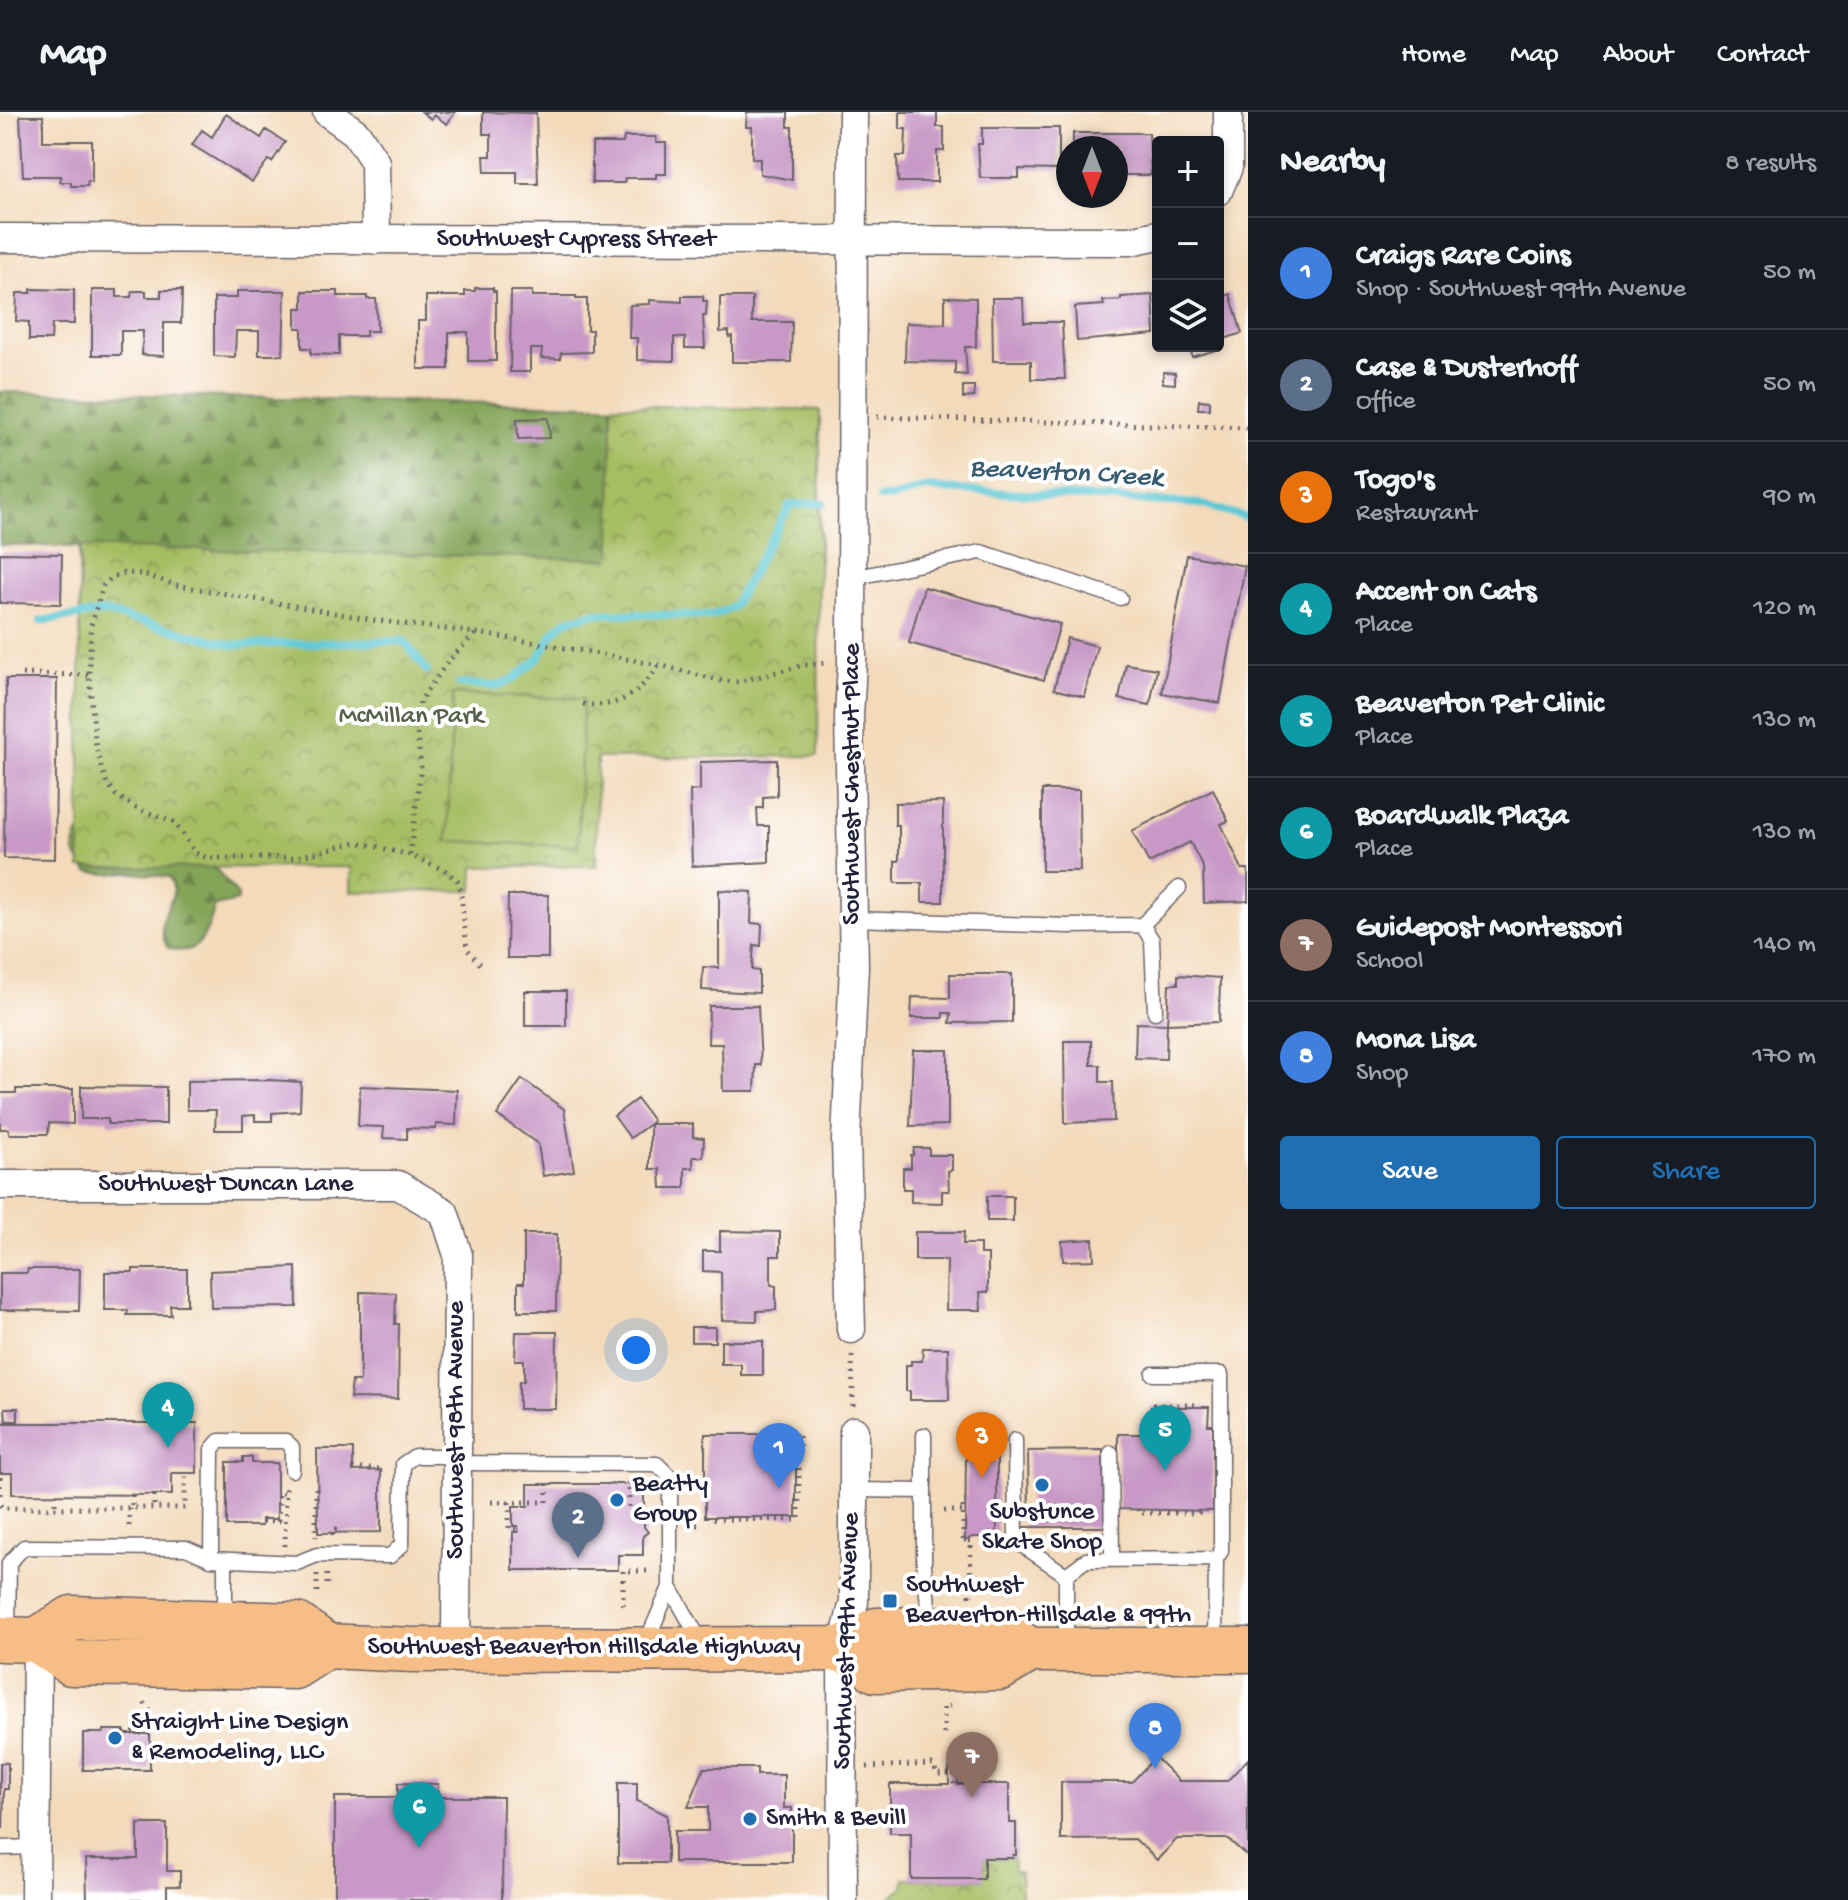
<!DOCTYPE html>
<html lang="en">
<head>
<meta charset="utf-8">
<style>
	:root { --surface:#171b24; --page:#20242c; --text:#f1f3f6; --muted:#9ea1a6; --line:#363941; --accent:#1f6fb2 }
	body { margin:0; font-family:"Gochi Hand",sans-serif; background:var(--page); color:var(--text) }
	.controls { position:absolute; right:24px; top:24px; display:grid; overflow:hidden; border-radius:8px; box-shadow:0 4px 12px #0003 }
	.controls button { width:72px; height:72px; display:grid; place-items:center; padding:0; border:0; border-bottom:2px solid var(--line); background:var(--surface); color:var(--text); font:40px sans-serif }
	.compass { position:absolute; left:1056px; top:24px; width:72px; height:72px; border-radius:50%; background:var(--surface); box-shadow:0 4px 12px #0003; rotate:180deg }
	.you { position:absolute; left:636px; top:1238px; width:28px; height:28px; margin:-20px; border:6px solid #fff; border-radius:50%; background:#1a73e8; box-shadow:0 0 0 12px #1a73e833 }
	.badge { display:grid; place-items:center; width:52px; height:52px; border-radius:50%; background:var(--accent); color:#fff; font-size:26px; font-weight:700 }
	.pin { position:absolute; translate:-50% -66px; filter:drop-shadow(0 2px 4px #0008) }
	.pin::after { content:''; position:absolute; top:42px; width:28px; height:24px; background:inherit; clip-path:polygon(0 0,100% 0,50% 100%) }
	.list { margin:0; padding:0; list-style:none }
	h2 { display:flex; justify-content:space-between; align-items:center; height:104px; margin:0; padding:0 32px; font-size:34px }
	h2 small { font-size:26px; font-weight:400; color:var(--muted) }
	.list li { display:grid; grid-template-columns:52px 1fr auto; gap:24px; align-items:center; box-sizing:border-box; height:112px; padding:0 32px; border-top:2px solid var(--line) }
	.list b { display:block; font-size:30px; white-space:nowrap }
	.list p { margin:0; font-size:26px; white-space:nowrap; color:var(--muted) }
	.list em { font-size:26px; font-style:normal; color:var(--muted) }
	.actions { display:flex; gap:16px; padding:24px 32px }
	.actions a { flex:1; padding:18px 0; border:2px solid var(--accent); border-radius:8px; text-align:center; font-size:28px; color:var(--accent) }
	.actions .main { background:var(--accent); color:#fff }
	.icon { flex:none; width:44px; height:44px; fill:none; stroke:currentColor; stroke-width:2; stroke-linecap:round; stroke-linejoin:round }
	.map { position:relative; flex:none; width:1248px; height:1788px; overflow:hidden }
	header { display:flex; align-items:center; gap:48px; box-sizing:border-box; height:112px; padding:0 40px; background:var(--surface); border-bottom:2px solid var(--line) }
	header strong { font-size:38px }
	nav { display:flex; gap:44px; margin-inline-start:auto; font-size:28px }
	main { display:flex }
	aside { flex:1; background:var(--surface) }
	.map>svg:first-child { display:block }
</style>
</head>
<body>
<header>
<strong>Map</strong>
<nav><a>Home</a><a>Map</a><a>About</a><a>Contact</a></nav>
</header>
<main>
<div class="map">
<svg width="1248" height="1788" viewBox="0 0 1248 1788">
	<defs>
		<pattern id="forest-firs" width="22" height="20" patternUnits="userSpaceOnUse" patternTransform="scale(2)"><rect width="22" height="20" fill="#84a458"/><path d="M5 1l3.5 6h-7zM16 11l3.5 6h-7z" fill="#6c854a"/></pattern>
		<pattern id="park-crowns" width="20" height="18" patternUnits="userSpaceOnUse" patternTransform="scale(2)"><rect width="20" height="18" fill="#a6bd62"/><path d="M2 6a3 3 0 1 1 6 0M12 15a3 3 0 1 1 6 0" fill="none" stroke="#879952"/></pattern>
	</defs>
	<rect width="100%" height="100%" fill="#fff"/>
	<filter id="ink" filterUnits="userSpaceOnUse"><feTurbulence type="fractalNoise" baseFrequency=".0125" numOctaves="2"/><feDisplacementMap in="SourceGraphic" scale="16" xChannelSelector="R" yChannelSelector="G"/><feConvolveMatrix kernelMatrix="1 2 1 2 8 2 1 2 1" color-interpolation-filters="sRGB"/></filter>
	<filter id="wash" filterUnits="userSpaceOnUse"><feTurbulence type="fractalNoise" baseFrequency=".006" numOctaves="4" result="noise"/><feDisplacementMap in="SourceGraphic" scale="32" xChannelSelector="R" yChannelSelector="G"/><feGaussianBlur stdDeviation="1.8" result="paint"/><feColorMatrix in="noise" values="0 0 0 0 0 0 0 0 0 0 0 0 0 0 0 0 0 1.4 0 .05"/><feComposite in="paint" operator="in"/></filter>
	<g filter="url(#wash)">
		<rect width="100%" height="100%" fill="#f3daba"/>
		<!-- forest -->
		<path fill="url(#forest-firs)" stroke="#53634a" stroke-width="2" d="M0 280 820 298V451L80 508 79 435 0 433Z
			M84 713 195 748 217 758 238 783V789L215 794C209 818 199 849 167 835 150 798 185 790 169 765L126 760 109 762 88 760C72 744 69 731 84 713Z"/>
		<!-- park -->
		<path fill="url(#park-crowns)" stroke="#64704e" stroke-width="2" d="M612 293 820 298 818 644 597 646 596 754 474 755 473 779 351 780V755L80 756V435L611 447Z
			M984 1746H1013L1014 1759 1021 1760V1788H887L903 1776 904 1767H983Z"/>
		<!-- pitch -->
		<path fill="#a6bd62" stroke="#64704e" stroke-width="2" d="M453 582 583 587 578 734 447 729Z"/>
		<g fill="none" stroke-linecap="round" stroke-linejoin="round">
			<!-- stream -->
			<path stroke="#5cc7d4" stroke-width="8" d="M880 386 895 385 924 376 1200 392 1248 406
				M41 509 104 500 232 533 404 529 427 559
				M459 572 497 574 512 568 538 547 553 521 565 509 595 501 712 504 733 495 790 393 823 391"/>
		</g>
		<g id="blocks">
			<!-- building -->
			<path fill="#c898c6" d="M422 0H455L447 12 434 3 431 7Z
				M483 0 536 1 538 72H517V60H485L484 44H491V22H483Z
				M747 0H788V15H792V68L760 62V47H752V15H746Z
				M900 0H937V15H944V39H937V70H898L897 44H905L906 17H900Z
				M226 2 261 26 266 18 285 30 272 50 268 48 252 70 192 33 202 18 212 25Z
				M20 4H43V29H92V70L88 69 87 74H71V70H60L61 64H23Z
				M982 16H1059V58L1019 57V66H980L978 32H982Z
				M1073 21H1149L1151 63H1116V36H1073Z
				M624 25H656V31H666V62H656V66H625L624 71H592V31H623Z
				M475 176H493V179H496V249H468V220H449V257H418V209H426V184H465V179H475Z
				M31 177 74 178V212H52L51 228H29V210L16 209 17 181H31Z
				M92 178H117V185H131L132 179H146V185H161V178H182L181 211H164V244L142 243 143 219H121V243H92Z
				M237 179H285L283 243H259V219H236L235 245 214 244V186H237Z
				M303 179H338V184H367V187H376L377 219H366V224H339V243L311 242V236H302V216H296V196H303Z
				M511 179H532V184H576V187H587V218H592V240L561 241 560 247 541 246 542 237H530V260H510Z
				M1230 182 1242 221 1218 229V186Z
				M1153 183 1155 222 1077 229 1075 195 1104 193 1103 189 1121 188V185Z
				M682 184H703V189H707L706 204H703L705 236H685V226L674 225V249L637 248V226H629L630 193 650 192V188L682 190Z
				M720 185H752V210H792L791 250H732V224L729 225V219L720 220Z
				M945 185 976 186V235H965L967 263 955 262V250L905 249 906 211 945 212Z
				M992 186H1023L1024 210H1062L1065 267H1031V249H993Z
				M1183 234H1215L1216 238 1192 245 1191 237 1184 239Z
				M1163 260 1175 261V272L1163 271Z
				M963 274H974V285L963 286Z
				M1199 288 1210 289V297H1198Z
				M548 306 550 326 518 327 517 307Z
				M0 441 62 442 61 492 0 491Z
				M1187 443 1245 454 1220 591 1162 581Z
				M924 475 1060 512 1044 568 909 531Z
				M1067 526 1097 534 1084 585 1054 577Z
				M1126 552 1157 557 1150 593 1119 587Z
				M6 567H57L55 747 4 746Z
				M777 648V684L763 685V696H757L758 714H769V750L692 754 690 679 700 678V650Z
				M1213 677 1228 709 1221 712 1242 757H1248V789L1204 791 1203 755 1190 730 1149 751 1132 719Z
				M1042 678H1079L1080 759H1042Z
				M943 690V790H922V771H895V749H899V713H895V691Z
				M719 778 752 780 751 811 762 812 761 834 754 833 752 858 759 859V881L702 878 703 855 719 856Z
				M508 783H548V846H507Z
				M950 862H1012V910L950 911 951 901H943V906H911L912 885 950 886Z
				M1178 863 1220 866 1219 910 1167 912 1166 947 1135 946 1136 911 1167 912 1169 872H1178Z
				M525 879H566V914H525Z
				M709 894H758L761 953H756L755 979H723L722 932H708Z
				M1064 929H1091V953H1100V970H1113L1114 1009 1065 1011Z
				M913 938H948V1013L910 1014Z
				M522 967 564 997 574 1059 543 1064 538 1032 497 1003Z
				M271 968 301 970 300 999 272 1001V1009H255V1003L243 1004V1018H215L216 998H187V969Z
				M81 974 166 975V1012H108V1007H81Z
				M360 974 457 978 456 1013 436 1012V1017L407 1016V1027L383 1026 384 1015 358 1014Z
				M16 977H73V1012L49 1011 48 1022H9V1017H0V981H16Z
				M637 987 653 1009 650 1012H693V1025L704 1026 703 1045H693V1056H685V1076H661L660 1057H650V1012L630 1026 614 1004Z
				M914 1036H929V1043H952V1058L948 1059 949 1079H942V1091L911 1090V1077H903V1056H911V1043H913Z
				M987 1084H1013V1109H987Z
				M720 1119 780 1120V1144H771V1173L776 1174V1198L757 1199V1209L722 1208 721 1160 703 1159V1139H720Z
				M915 1120H964L963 1132H980V1142H988V1180H980L981 1198H946L947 1148H915Z
				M524 1122H557L556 1199H518V1171H524Z
				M1093 1127 1094 1148 1063 1149 1062 1129Z
				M296 1155 297 1195 211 1196 210 1159Z
				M28 1157H80L79 1199 0 1198V1161H27Z
				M133 1157H187V1193H170L171 1203H127L128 1198H105V1160H133Z
				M360 1180 396 1181 395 1212H399L398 1287 350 1286 352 1269H360Z
				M691 1215H715V1230H691Z
				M516 1220H557L556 1297H519V1269H524V1248H515Z
				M721 1229H763V1263H741V1252H721Z
				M923 1236H948L949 1288H910V1279H906V1253H911V1249H922Z
				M1151 1295H1209L1208 1313H1213V1399L1118 1397V1322H1146L1150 1318Z
				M5 1296H18V1309H6Z
				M0 1311H197V1361H172V1383L12 1382V1361H0Z
				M705 1322H796V1405H705Z
				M966 1327H995V1337H966Z
				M317 1337H353V1359L381 1358V1420L318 1421Z
				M1103 1338 1104 1405H1110V1415H1023V1407H1029L1028 1339Z
				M966 1342H997V1429L993 1425H972L965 1429Z
				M243 1345H252V1351H277V1407H262V1414H227V1350H243Z
				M528 1372H644V1415L648 1420 643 1424V1443H618V1458H513V1420H518V1414H513V1394H528Z
				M103 1618H124V1622H150V1658H83V1621H103Z
				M1155 1645 1179 1669H1227L1248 1647V1745L1228 1727H1177L1157 1748 1135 1727 1061 1728V1670H1132Z
				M0 1651H8V1677H4L3 1716H0Z
				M704 1656H757V1663H784V1696H792V1750H674V1719H708V1695H688Z
				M949 1656H959L958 1672H1009V1711H1016V1743H1013V1746H984V1767H911V1721H890V1672H949Z
				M398 1671 438 1672V1685H503L502 1788H335V1685H398Z
				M618 1671H637V1689L667 1703V1751H618Z
				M138 1712H167V1759H180V1774H167V1788H87L86 1747H138Z"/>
		</g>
	</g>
	<g filter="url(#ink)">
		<use href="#blocks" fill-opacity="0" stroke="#6b6267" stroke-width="2"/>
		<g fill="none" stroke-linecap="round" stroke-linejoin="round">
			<!-- lane casing -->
			<g stroke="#6b6267" stroke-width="17">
				<path id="lane" d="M852 466 981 440 1120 486
					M853 807 1069 814 1142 813 1152 828 1155 900
					M1142 813 1179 776
					M1153 1262H1221V1439L1216 1447
					M924 1323V1454L930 1511
					M1015 1328 1016 1429 1066 1463
					M1111 1341 1112 1448
					M457 1351 657 1352 670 1365V1475L645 1533
					M854 1378 924 1379
					M211 1447 212 1337 219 1329H286L292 1335V1358
					M225 1449V1508
					M1066 1463 1086 1448 1216 1447 1215 1533
					M1066 1463V1535
					M670 1475 701 1530
					M8 1521 9 1451 24 1435 186 1436 211 1447 297 1451 317 1443 390 1444 402 1433 403 1352 415 1344H457
					M0 1736 36 1735"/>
			</g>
			<!-- street casing -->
			<g stroke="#6b6267" stroke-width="31">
				<path id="street" d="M327 0 356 21 375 50 376 128
					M1218 79 1228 55V0
					M0 126 1130 129 1158 123
					M0 1073H398L444 1100 458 1143 456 1538
					M851 1217 846 1028 854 854 849 604 852 551 853 0
					M35 1788 37 1528
					M843 1788 842 1537 854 1490V1319"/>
			</g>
			<!-- primary casing -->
			<g stroke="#6b6267" stroke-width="47">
				<path id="primary" d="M0 1527 37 1528 71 1551 294 1555 327 1534
					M37 1528 72 1506 297 1513 327 1534 413 1538 842 1537 876 1518 930 1517 1000 1518 1030 1538
					M842 1537 876 1558 1000 1556 1030 1538H1248"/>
			</g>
			<!-- path -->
			<path stroke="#6b6267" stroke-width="5" stroke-dasharray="2 6" stroke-linecap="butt" d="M877 305 1248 316
				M22 562 89 563
				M583 592C619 597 639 582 659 553
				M410 743 421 655 417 620 420 589 449 548 476 521
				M480 852 467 837 460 774 457 768 446 759 410 743 357 730 294 746H207L196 741 174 710 136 696 116 683 106 669 96 637 89 563 91 513 103 474 112 465 124 461 143 462 176 473 374 508 477 521 572 537 659 553 722 569 738 570 804 553 827 551
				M852 1244 853 1294
				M1153 1293H1201
				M353 1357H384
				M629 1369V1399H648V1404
				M316 1376V1425
				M55 1382V1396
				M0 1383V1361
				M132 1383V1396
				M154 1383V1396
				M966 1389H963V1429H971L970 1485
				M491 1390H547V1369
				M509 1390V1417H518
				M0 1393 2 1396H185V1361
				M129 1396V1419
				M1138 1397V1401H1198L1203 1397
				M944 1399H963
				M713 1407 799 1408V1323
				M262 1409H281
				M278 1409 279 1380 286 1381
				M688 1413H703
				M333 1423V1417H343
				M285 1434 286 1376
				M317 1462V1484
				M327 1462V1477
				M623 1493V1459H648V1454
				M124 1621H150V1599L141 1586
				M944 1622V1595L950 1594
				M867 1655 932 1652 935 1653 936 1662H954
				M954 1672 955 1655"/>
			<!-- lane -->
			<use href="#lane" stroke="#fff" stroke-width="14"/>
			<!-- street -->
			<use href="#street" stroke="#fff" stroke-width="28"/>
			<!-- primary -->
			<use href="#primary" stroke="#f6be86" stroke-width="44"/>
		</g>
	</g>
	<!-- markers -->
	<g fill="#1f6fb2" stroke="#fff" stroke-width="3">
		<circle cx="1042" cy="1373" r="8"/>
		<circle cx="617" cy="1388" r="8"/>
		<rect x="882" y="1481" width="16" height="16" rx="4"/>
		<circle cx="115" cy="1626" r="8"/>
		<circle cx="750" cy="1707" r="8"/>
	</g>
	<g text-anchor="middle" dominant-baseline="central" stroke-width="8" stroke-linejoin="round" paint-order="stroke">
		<!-- street labels -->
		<g font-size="26" fill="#22223b" stroke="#fff">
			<text x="576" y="128">Southwest Cypress Street</text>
			<text transform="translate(853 672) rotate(-90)">Southwest Chestnut Place</text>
			<text x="226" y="1073">Southwest Duncan Lane</text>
			<text transform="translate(457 1318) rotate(-90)">Southwest 98th Avenue</text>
			<text transform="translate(848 1529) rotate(-88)">Southwest 99th Avenue</text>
			<text x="584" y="1536">Southwest Beaverton Hillsdale Highway</text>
		</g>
		<!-- park labels -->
		<g font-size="26" fill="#57604b" stroke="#fff">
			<text x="411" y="605">McMillan Park</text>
		</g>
		<!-- poi labels -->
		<g font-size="26" fill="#22223b" stroke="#fff" text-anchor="start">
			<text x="633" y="1373">Beatty<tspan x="633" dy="30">Group</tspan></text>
			<text x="1042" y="1401" text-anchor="middle">Substunce<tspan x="1042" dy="30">Skate Shop</tspan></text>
			<text x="906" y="1474">Southwest<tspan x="906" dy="30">Beaverton-Hillsdale &amp; 99th</tspan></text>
			<text x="131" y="1611">Straight Line Design<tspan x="131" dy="30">&amp; Remodeling, LLC</tspan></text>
			<text x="766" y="1707">Smith &amp; Bevill</text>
		</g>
		<!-- water labels -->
		<g font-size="28" font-style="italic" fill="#365c71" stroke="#fff">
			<text transform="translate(1066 362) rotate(3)">Beaverton Creek</text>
		</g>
	</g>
</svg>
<div class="controls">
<button>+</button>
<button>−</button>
<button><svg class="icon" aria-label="layers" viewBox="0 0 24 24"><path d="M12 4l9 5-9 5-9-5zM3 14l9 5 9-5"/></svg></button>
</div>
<svg class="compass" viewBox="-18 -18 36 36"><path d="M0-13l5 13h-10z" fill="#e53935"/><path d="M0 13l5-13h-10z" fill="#9ea1a6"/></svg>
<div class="you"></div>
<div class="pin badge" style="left:779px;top:1377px;background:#3f7fe0">1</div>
<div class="pin badge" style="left:578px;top:1446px;background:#5c6f8a">2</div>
<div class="pin badge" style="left:982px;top:1366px;background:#e8710a">3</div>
<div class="pin badge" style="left:168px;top:1336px;background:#0f9aa8">4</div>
<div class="pin badge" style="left:1165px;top:1359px;background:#0f9aa8">5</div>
<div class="pin badge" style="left:419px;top:1736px;background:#0f9aa8">6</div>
<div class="pin badge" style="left:972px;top:1686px;background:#8d6e63">7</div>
<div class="pin badge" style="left:1155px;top:1657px;background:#3f7fe0">8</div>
</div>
<aside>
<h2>Nearby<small>8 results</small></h2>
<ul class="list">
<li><span class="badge" style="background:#3f7fe0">1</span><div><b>Craigs Rare Coins</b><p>Shop · Southwest 99th Avenue</p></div><em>50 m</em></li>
<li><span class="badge" style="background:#5c6f8a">2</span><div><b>Case &amp; Dusterhoff</b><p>Office</p></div><em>50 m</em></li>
<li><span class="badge" style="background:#e8710a">3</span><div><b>Togo's</b><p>Restaurant</p></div><em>90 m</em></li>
<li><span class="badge" style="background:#0f9aa8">4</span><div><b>Accent on Cats</b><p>Place</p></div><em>120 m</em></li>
<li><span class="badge" style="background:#0f9aa8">5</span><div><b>Beaverton Pet Clinic</b><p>Place</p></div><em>130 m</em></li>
<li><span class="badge" style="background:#0f9aa8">6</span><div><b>Boardwalk Plaza</b><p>Place</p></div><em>130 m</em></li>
<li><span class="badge" style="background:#8d6e63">7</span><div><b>Guidepost Montessori</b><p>School</p></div><em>140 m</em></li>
<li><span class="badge" style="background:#3f7fe0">8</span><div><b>Mona Lisa</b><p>Shop</p></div><em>170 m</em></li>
</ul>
<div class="actions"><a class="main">Save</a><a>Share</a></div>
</aside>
</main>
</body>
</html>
